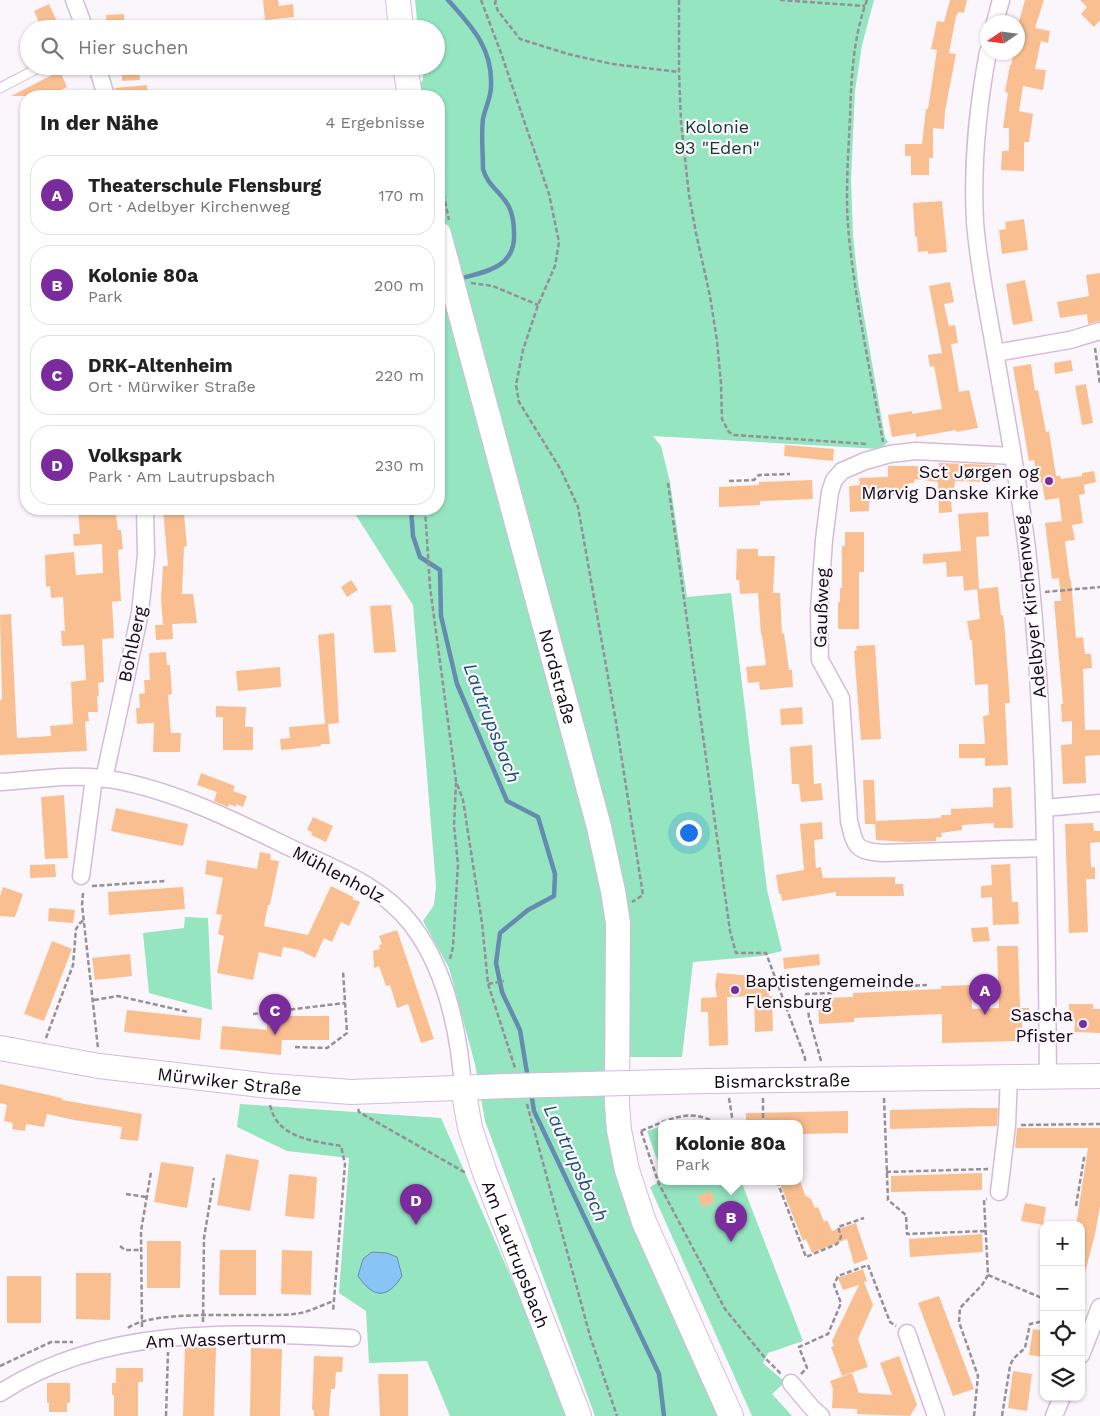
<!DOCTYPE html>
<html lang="de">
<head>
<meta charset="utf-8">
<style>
	:root { --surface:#fff; --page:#f2f2f2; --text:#222; --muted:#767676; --line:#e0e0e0; --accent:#7a2c9d }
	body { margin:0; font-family:"Work Sans",sans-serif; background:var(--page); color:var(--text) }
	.controls { position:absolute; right:15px; bottom:15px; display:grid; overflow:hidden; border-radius:10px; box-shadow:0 1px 4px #0004 }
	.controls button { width:45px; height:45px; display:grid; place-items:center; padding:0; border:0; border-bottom:1px solid var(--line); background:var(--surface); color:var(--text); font:25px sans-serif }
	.compass { position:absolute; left:980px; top:15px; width:45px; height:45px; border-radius:50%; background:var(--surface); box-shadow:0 1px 4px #0004; rotate:257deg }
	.you { position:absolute; left:688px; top:832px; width:18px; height:18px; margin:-12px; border:4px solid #fff; border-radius:50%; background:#1a73e8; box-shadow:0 0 0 8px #1a73e833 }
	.badge { display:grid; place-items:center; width:32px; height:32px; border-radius:50%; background:var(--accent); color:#fff; font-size:16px; font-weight:700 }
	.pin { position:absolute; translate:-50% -41px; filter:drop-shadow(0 1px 2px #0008) }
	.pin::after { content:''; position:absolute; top:26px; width:18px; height:15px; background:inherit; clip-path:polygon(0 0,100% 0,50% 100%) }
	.popup { position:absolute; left:658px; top:1120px; width:145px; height:65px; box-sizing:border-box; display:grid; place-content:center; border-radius:10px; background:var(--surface); filter:drop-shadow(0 1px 4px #0005); font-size:16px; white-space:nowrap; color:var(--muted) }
	.popup b { font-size:19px; color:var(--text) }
	.popup::after { content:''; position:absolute; left:50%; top:100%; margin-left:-10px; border:10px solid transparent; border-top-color:var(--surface) }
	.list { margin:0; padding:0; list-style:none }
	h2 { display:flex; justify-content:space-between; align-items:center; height:65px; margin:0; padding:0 20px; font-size:21px }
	h2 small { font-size:16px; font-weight:400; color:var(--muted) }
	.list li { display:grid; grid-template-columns:32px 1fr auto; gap:15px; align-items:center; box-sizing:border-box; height:80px; margin:0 10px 10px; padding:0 10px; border:1px solid var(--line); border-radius:20px }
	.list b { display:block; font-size:19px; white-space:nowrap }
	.list p { margin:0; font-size:16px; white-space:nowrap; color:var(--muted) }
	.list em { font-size:16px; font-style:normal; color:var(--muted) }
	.icon { flex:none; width:28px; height:28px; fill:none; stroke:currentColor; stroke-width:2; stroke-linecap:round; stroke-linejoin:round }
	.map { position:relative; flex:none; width:1100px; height:1416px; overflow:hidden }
	.search { position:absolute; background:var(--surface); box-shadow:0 1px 4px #0004; left:20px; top:20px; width:425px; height:55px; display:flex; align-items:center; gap:12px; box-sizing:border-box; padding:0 18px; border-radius:28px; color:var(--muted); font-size:19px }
	.panel { position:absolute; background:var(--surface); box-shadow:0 1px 4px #0004; left:20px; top:90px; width:425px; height:425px; border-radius:20px }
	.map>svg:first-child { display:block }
</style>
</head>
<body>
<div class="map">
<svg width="1100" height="1416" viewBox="0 0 1100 1416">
	<rect width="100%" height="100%" fill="#fbf6fc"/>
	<!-- green -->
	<path fill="#94e5c0" d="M415 0H874L862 45 855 91 851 180 853 235 858 282 885 438 888 442 880 449 653 436 661 446 670 482 687 597 731 593 767 890 782 951 762 956 693 962 682 1057H612V1150L719 1416H595L485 1121 475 1064 449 968 423 921 434 905 436 886 413 605 352 509H439V96H411L423 80 422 66H436V29H418Z
		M185 917 208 918 212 1010 149 993 143 933 184 928Z
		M240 1104 441 1118 572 1416H450L427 1361 369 1363 366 1311 339 1293 349 1158 287 1151 237 1127Z
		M662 1126V1174L647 1131Z
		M662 1180 741 1181 803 1341 768 1353 763 1363 785 1382 772 1394 792 1416H752L650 1187Z"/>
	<!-- water -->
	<path fill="#89c5f4" stroke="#658cb0" d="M372 1252 387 1253 397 1257 402 1276C387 1300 373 1298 358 1276L363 1259Z"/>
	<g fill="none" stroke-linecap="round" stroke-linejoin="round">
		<!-- stream -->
		<path stroke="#658cb0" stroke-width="4.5" d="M448 0C471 26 493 48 491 86 491 98 485 108 483 119 481 135 483 153 483 169 487 185 502 193 509 207 513 215 514 225 514 233 516 268 485 272 458 279
			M411 509 413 536 420 557 440 570 441 616 457 684 507 801 538 817 555 874 554 896 528 910 500 933 496 963 502 992 520 1030 528 1079
			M531 1092 534 1111 659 1374 664 1416"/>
	</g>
	<!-- building -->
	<path fill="#fabf91" d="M263 0H278L279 6 293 4 294 17 265 20Z
		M950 0H967L964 13 959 12 956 16 949 53 956 54 945 111 944 129 933 128V158H929V175H911V156H905V144H922L926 109H928L937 50 931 49 937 21 944 22Z
		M1025 0H1044L1035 28 1050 31 1048 43 1041 41 1035 69 1046 70 1043 90 1023 86 1019 111 1033 114 1029 142H1024V171L1001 170 1002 151H1009V128H1003L1008 93 1005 92 1010 65H1011L1014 52H1018V25Z
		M1080 0H1100V20L1094 27 1081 14 1087 7Z
		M49 4 54 15 61 29H42L34 11Z
		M124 14V29H107L106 15Z
		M122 66H139L140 80 122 81Z
		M60 71 67 87 48 96H11Z
		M147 85 148 96H116L115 88Z
		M942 201 947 252 928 254V251L918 252 917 237H915L913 203Z
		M1024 219 1028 250 1002 254 999 230 1006 229 1005 222Z
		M1100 273V321L1088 324 1087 314 1060 318 1057 302 1089 296 1086 275Z
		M1025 280 1033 321 1013 325 1006 284Z
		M950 282 954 302 944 304 949 326 955 325 958 343 951 344 959 392 969 390 978 428 956 432V430L916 437V433L892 437 888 415 912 411V414L942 409 934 366 930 367 928 355 942 353 929 286Z
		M1071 360 1073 371 1055 374 1054 363Z
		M1031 364 1035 391 1038 390 1046 432 1049 431 1056 476H1060L1061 479 1082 476V473L1094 471 1096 482 1084 485 1083 479 1085 494 1079 495 1083 523 1072 525 1075 540 1066 541 1065 543 1070 580H1071L1076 638 1083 637 1085 654H1091L1092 668 1083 669 1085 730H1100V755L1085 756 1086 783 1063 784 1061 745 1072 744V721L1062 722 1061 704H1063L1054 601H1061L1059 578 1052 579 1045 523 1062 521 1059 498 1045 500 1042 482 1038 483 1034 460 1029 461 1013 367Z
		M1086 384 1093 423 1082 425 1075 386Z
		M785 445 834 449 833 461 784 456Z
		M939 463 995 465 998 480 984 482 955 481 954 490H950L952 512 939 513 938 482 915 479 914 483H909L907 495H871V502H869V511L850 512 849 486 860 485 859 478 888 477V466H914L939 469Z
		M812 480 813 499 760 501V505L719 507V487L759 485V482Z
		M78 509H115L118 530H121L123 549 118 550 121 601 112 602 114 638 102 639 104 682 98 683 99 696H97L98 712H88L89 721 85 722 87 751 0 755V700L2 699 0 615 11 614 17 738 51 736 50 726 73 724 71 682 86 680 84 645 62 646 61 631H65L63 597 51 598 50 586 46 587 45 555 74 552 76 575 103 573 102 544 74 546 73 534H80Z
		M163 509H181V514H184L187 546 184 547 182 594H193L197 623 172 624 173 639 156 640 155 625H163L161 599 163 566H168Z
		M988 512 989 536 976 537 979 589 998 587 1001 615H1003L1005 632 1010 703H1005L1008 765 985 766V758H959V744H985L983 716 989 715 988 684 975 685 972 640H970L968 626 967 621 980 619 977 589 964 591 963 576 947 577 946 562 923 564V554L961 551 958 514Z
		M845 532H864V572H859V629H838V602H840V588H842V546H845Z
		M737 549H758V556H775L773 593H780L782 634 784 633 789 670H792L793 687 760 690 759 682 748 683 746 667 766 665 762 635H761L758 593 740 594 739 580H736Z
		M351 580 358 590 347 597 341 587Z
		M391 605 396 652 374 653 370 606Z
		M334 633 339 723 328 724 330 744H321V746L281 750 280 739 290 738 289 727 325 724 318 635Z
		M875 645 881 739 861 740 854 651 857 650 856 646Z
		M166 652 167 665H170L172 694 168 695 171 733H181L180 752H153L154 723 137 724 136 708H140L139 694 145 693 144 680H150L149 653Z
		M280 667 281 687 238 691 236 671Z
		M216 706 246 707 245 727H253V750H223V717H216Z
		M802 707 803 724 781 725 780 709Z
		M812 745 814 784 821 783 823 800 801 802 799 784H792L790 747Z
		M201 773 235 786 233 791 247 796 243 807 236 804V807L229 804 228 807 214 801 217 792 197 785Z
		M863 780H874L876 824H865Z
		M1011 787 1013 828H994V823L962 825V830L941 833 942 837H936V841L909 842 876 840 875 821 941 818V815H951V809L993 807V788Z
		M64 795 68 858 45 859 41 797Z
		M116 808 188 824 183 846 111 831Z
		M313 817 333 826 326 842 311 835 312 832 307 830Z
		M822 822 823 839 814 840 816 868 821 867 823 878 895 877V884H903L904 896H836V892L782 901 781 894H779L776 875 804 870 800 824Z
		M1093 823 1094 831H1100V842L1090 843 1091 867H1095V879H1086L1088 932 1069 933 1065 824Z
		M260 852 271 854 270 860 279 861 270 905H268L264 926 308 935 331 886 353 897V899L360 902 349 926 341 922 332 942 324 938 315 958 299 950 283 947 281 957 259 952 253 980 217 973 224 936 218 934 222 915 216 914 223 878 205 874 207 860 257 869Z
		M55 864 56 877 30 878V865Z
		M1010 864 1012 902H1018L1019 924 993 925 992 897 981 898V886L992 885 991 865Z
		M3 887 23 894 15 917 0 916V896Z
		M183 887 185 909 109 915 108 892Z
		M49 908 75 910 73 923 48 921Z
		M988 927 990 941 973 942 971 928Z
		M397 930 434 1039 421 1043 408 1004 397 1008 390 985 386 986 379 966 374 968 373 951 380 949 379 945 382 944 379 936Z
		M52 941 72 949 44 1021 24 1014Z
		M997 946H1018L1020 1008H1029L1030 1022H1022V1041L942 1043V1014L854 1018V1022L819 1024 818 998 853 997V993L941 989V986L971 985 972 1009 999 1008Z
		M130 954 132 976 95 980 92 958Z
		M819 954 820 965 784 969 783 958Z
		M717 973 753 976V978H763V984L768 983 769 996H772L773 1031 755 1032 754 996 727 997 728 1045 709 1046 708 1012H701V998L717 997 715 985Z
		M1069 1004H1093V1009H1100V1033L1074 1032 1075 1022H1069Z
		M127 1010 202 1018 200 1040 124 1032Z
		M267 1016H329V1040H282L281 1055 220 1049 222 1026 267 1030Z
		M0 1084 62 1098V1100L142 1114 138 1141 120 1139 122 1127 74 1120 47 1114 44 1127 26 1124 25 1131 12 1129 13 1123 4 1121 7 1105 0 1103Z
		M974 1108H998L997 1126 890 1129V1110Z
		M848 1111V1133L800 1134V1123H746V1113Z
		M1017 1128H1100V1206L1095 1234 1085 1273H1081V1225H1076L1088 1148H1015Z
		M226 1154 259 1160 250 1211 217 1205Z
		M161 1162 194 1167 187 1208 154 1202Z
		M982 1173V1190L891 1192V1176Z
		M289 1174 317 1177 314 1219 285 1216Z
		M779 1181H800L806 1197 808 1196 810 1199H811L815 1208 818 1207 824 1222 827 1220 832 1231 856 1223 868 1259 854 1264 847 1239 812 1253 806 1239 803 1241Z
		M711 1191 715 1202 702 1207 698 1196Z
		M1025 1203 1046 1207 1043 1225 1021 1221Z
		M982 1234 983 1252 910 1257 909 1239Z
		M147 1241H181L180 1288H147Z
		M220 1250H256V1295H219Z
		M282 1250 312 1251 311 1295 281 1294Z
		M863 1269 867 1281 864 1282 873 1305 858 1339 868 1367 842 1376 831 1347 834 1346 832 1341 859 1285 843 1290 838 1278Z
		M76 1273H111L110 1320 76 1319Z
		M7 1276H41V1323H7Z
		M939 1296 974 1389 953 1396 918 1303Z
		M1033 1329 1044 1331V1357L1029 1355Z
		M185 1347H216L214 1416H183Z
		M251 1348 282 1349 280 1416H250Z
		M314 1356 343 1357 342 1372H336L335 1389H331L329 1416H314V1410H312Z
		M899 1356 917 1405 910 1416 857 1414V1409L832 1408 833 1389 830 1381 852 1373 859 1393 892 1395 880 1363Z
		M116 1368H143V1382H138V1416H114V1395H112V1383H116Z
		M1013 1371 1032 1374 1027 1411 1008 1408Z
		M378 1374H408V1416H380Z
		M47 1383H70V1403H67V1412H49V1403H47Z"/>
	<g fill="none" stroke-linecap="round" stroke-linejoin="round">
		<!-- lane casing -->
		<g stroke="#d4bcd9" stroke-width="11">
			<path id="lane" d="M0 88 42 66"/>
		</g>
		<!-- street casing -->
		<g stroke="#d4bcd9" stroke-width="19">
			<path id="street" d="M74 0 85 29
				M995 22 1001 0
				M988 52C977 111 972 163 975 222 978 260 985 297 992 335 1004 406 1018 477 1027 549 1047 724 1046 900 1048 1076
				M97 66 106 96
				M995 353 1070 340 1100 331
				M1013 456 916 451 890 454 865 461 842 471 834 480 830 492 824 540 819 610 820 660 841 698 849 821C855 846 855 851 883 853L1045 848
				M104 779 140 613 146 555 145 509
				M0 782C33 780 69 774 102 778 168 787 233 820 293 849 335 869 383 886 412 925 447 971 459 1032 463 1088
				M1045 808 1100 803
				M81 876 94 778
				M999 1192 1007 1125 1009 1076
				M907 1333 936 1416
				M1081 1355 1100 1307
				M791 1383 812 1408 821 1416
				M0 1393C104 1325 233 1332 352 1338
				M1054 1416 1062 1397"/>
		</g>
		<!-- secondary casing -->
		<g stroke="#d4bcd9" stroke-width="26">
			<g id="secondary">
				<path d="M398 0 401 29"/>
				<path d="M405 66 410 96"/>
				<path id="s1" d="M464 327 599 827 613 891 618 923 617 1104 619 1130 627 1170 644 1222 731 1416"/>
				<path id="s2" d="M0 1048 99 1066 270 1086 351 1092 507 1086"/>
				<path id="s3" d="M707 1081 1100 1076"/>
				<path id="s4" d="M463 1088 470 1128 485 1173 579 1416"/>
			</g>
		</g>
		<!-- path -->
		<path stroke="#958f96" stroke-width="2.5" stroke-dasharray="5 2.5" stroke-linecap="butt" d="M481 0 501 53 549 194 559 242 555 266 538 305 523 350 516 385 519 402 561 470 578 507 616 722 643 895 632 902
			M496 0 495 3 498 11 520 39 568 54 612 64 679 72
			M679 0V72L681 122 689 195 696 233 710 296 717 341 721 384 722 419 729 432 734 435 867 444
			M780 0 865 6
			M867 0C853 37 851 80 850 119 848 158 845 198 849 237 856 306 871 374 883 442
			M439 172 449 220
			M471 283 493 286 538 305
			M1095 348 1100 385
			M729 481 754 480 759 475 790 474
			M668 483 730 931 736 953H766L805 1058V1063
			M425 509 430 587 456 781 463 800 482 923 488 984 515 1068
			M1045 592 1100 587
			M92 886 165 881
			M83 893 82 905 98 1048
			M450 959 453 947 458 864 454 826 456 783
			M488 984 504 981
			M870 988 927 985
			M94 1000 118 996 188 1012
			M253 1014 345 1003
			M46 1038 73 965 76 929 80 923 84 920
			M295 1047 327 1048 347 1033 343 971
			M821 1061 809 1017 806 994 835 993
			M729 1098 733 1123
			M763 1098V1123
			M884 1098 888 1200 906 1215 907 1234 986 1231
			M527 1104 590 1336 617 1416
			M270 1105C277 1138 313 1141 341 1146L345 1164 333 1312
			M358 1109 359 1112 466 1173
			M1021 1125 1100 1124
			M641 1131 659 1184 725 1309 765 1358 781 1374
			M641 1131C668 1120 689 1107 716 1123
			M886 1172 988 1169
			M777 1181 806 1257 837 1244 841 1237 838 1227 864 1218
			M126 1194 146 1197
			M1076 1206 1084 1158H1087
			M120 1246 125 1250H141
			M988 1275 1044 1299
			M1043 1321 1044 1315
			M203 1322 204 1238 214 1178
			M142 1327 141 1231 151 1172
			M128 1328C154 1308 257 1318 294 1314 308 1313 321 1305 334 1301
			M0 1366 51 1342H73
			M801 1374 807 1368 799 1347 828 1334 841 1303 834 1285 838 1276 868 1265 890 1322 896 1326
			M166 1416 168 1352
			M974 1416 978 1376 959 1322 960 1308 982 1285 988 1275 984 1200 987 1199
			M1002 1416 1010 1366 1013 1359 1025 1348 1030 1324 1044 1321"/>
		<!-- lane -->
		<use href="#lane" stroke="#fff" stroke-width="9"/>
		<!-- street -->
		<use href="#street" stroke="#fff" stroke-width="16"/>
		<!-- secondary -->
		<use href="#secondary" stroke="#fff" stroke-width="24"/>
		<!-- secondary-bridge casing -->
		<g stroke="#d4bcd9" stroke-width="26" stroke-linecap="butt">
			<path id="secondary-bridge" d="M439 234 464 327
				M507 1086 707 1081"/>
		</g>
		<!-- secondary-bridge -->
		<use href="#secondary-bridge" stroke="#fff" stroke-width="24"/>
	</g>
	<!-- markers -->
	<g fill="#7a2c9d" stroke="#fbf6fc" stroke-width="2">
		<circle cx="1049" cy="481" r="5"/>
		<circle cx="735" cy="990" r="5"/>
		<circle cx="1083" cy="1024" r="5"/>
	</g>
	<g text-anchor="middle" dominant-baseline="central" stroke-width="4.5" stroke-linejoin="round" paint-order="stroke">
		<!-- park labels -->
		<g font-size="18" fill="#0e3b2a" stroke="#fbf6fc">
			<text x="717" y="126">Kolonie<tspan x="717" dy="21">93 "Eden"</tspan></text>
		</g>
		<!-- poi labels -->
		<g font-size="18" fill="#100812" stroke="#fbf6fc" text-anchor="end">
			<text x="1039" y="471">Sct Jørgen og<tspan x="1039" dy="21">Mørvig Danske Kirke</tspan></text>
			<text x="745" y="980" text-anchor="start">Baptistengemeinde<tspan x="745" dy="21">Flensburg</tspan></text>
			<text x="1073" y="1014">Sascha<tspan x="1073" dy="21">Pfister</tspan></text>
		</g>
		<!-- street labels -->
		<g font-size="18" fill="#100812" stroke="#fbf6fc">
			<text transform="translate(1030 607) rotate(-96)">Adelbyer Kirchenweg</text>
			<text transform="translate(821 608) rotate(-88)">Gaußweg</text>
			<text transform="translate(132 644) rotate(-78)">Bohlberg</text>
			<text stroke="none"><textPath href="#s1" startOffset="362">Nordstraße</textPath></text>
			<text transform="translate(339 874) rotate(28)">Mühlenholz</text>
			<text stroke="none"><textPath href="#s2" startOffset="232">Mürwiker Straße</textPath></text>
			<text stroke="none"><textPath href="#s3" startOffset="75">Bismarckstraße</textPath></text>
			<text stroke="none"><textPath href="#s4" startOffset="175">Am Lautrupsbach</textPath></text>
			<text transform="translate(216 1339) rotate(-2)">Am Wasserturm</text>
		</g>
		<!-- water labels -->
		<g font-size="19" font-style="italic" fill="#195278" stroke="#fbf6fc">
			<text transform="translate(492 723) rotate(69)">Lautrupsbach</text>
			<text transform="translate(576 1163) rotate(65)">Lautrupsbach</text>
		</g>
	</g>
</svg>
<div class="controls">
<button>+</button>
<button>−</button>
<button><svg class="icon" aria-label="locate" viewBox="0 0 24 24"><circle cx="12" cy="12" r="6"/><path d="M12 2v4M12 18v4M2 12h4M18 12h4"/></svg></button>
<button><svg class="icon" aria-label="layers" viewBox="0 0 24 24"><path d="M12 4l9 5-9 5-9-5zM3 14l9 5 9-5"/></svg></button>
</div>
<svg class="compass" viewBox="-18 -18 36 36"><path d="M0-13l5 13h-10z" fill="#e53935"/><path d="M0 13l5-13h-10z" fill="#767676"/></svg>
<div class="you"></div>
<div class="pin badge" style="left:985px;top:1015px">A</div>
<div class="pin badge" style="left:731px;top:1242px">B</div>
<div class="popup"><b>Kolonie 80a</b>Park</div>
<div class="pin badge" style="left:275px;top:1035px">C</div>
<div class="pin badge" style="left:416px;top:1225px">D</div>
<div class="search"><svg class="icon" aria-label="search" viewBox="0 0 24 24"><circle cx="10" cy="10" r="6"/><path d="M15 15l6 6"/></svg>Hier suchen</div>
<section class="panel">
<h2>In der Nähe<small>4 Ergebnisse</small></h2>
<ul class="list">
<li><span class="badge">A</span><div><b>Theaterschule Flensburg</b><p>Ort · Adelbyer Kirchenweg</p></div><em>170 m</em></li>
<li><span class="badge">B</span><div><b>Kolonie 80a</b><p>Park</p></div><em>200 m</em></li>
<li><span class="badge">C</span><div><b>DRK-Altenheim</b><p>Ort · Mürwiker Straße</p></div><em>220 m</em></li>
<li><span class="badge">D</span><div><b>Volkspark</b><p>Park · Am Lautrupsbach</p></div><em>230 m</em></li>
</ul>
</section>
</div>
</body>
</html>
